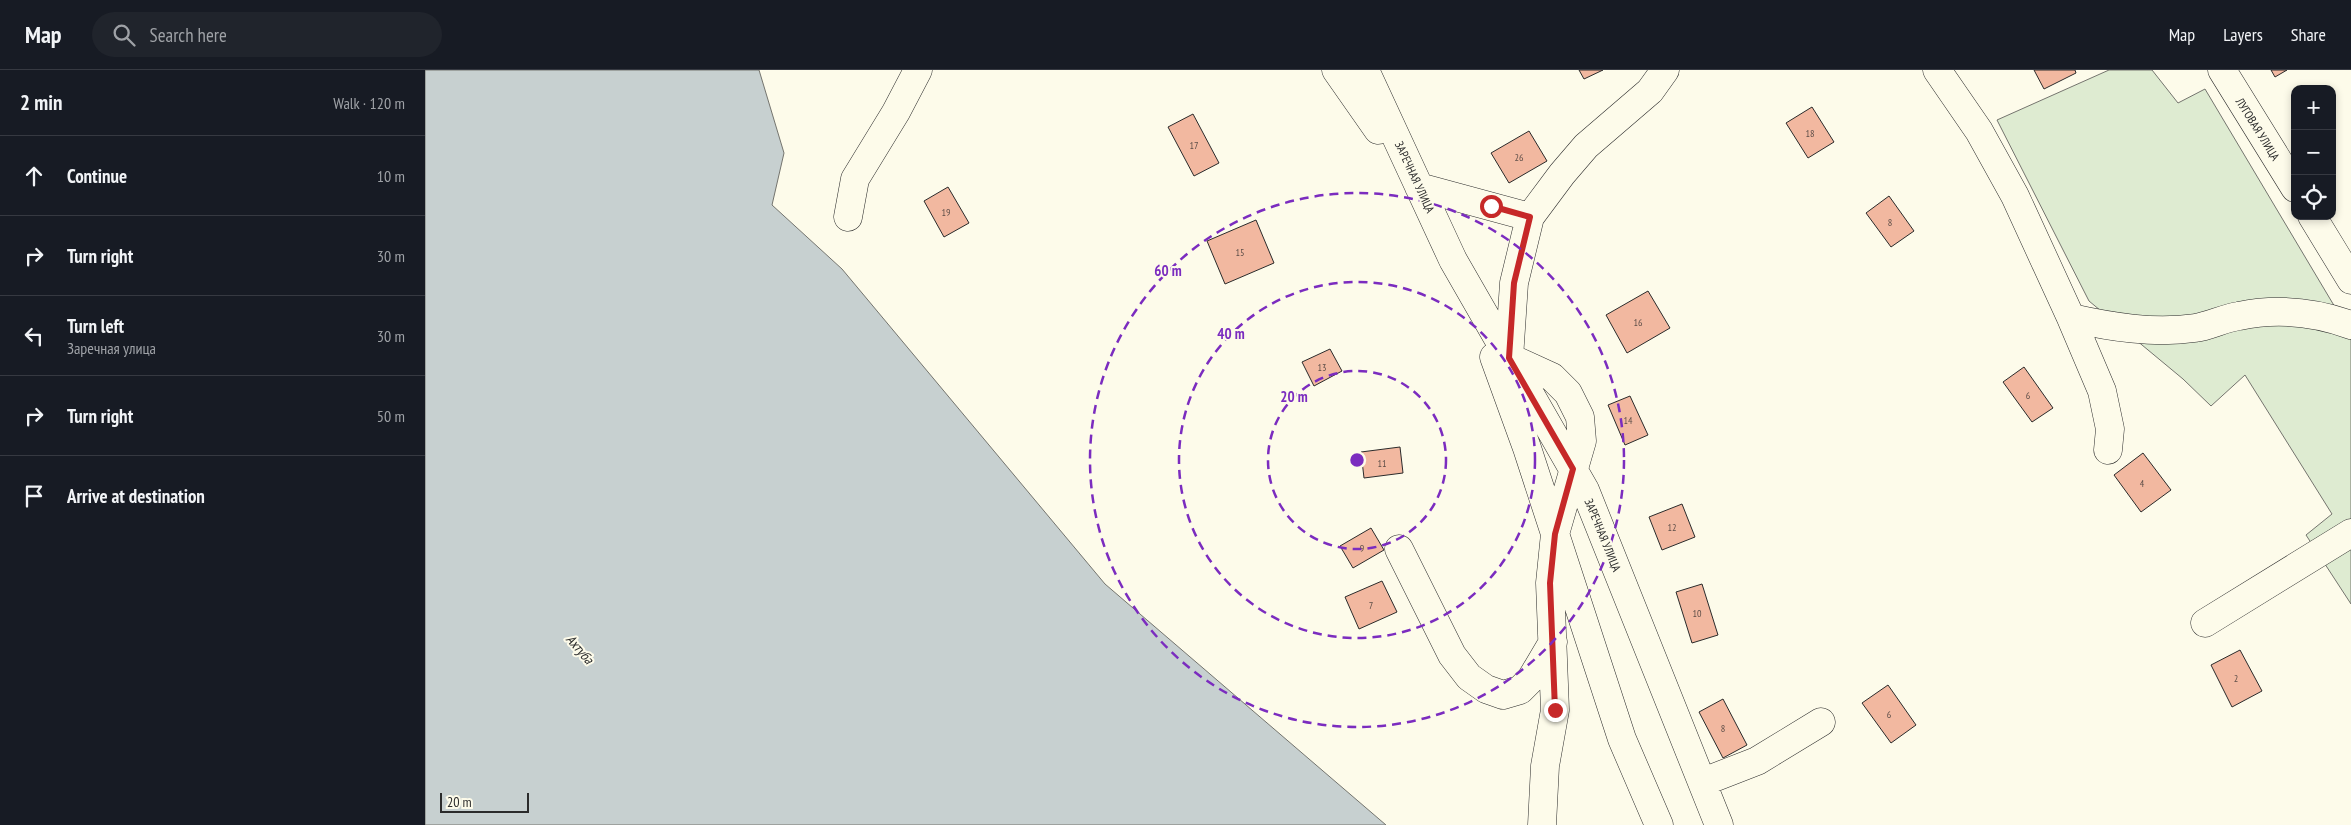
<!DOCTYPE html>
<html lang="en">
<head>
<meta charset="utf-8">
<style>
	:root { --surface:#171b24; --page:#20242c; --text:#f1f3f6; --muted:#9ea1a6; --line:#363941 }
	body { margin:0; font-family:"PT Sans Narrow",sans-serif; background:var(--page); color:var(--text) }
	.controls { position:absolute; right:15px; top:15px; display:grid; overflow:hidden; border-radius:10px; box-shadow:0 2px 8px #0003 }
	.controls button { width:45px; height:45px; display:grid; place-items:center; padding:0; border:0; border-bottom:1px solid var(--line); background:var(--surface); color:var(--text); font:25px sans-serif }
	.scale { position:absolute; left:15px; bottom:12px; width:89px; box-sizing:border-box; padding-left:5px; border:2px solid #2b2b2b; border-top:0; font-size:14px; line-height:18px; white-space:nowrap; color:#2b2b2b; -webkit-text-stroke:4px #fdfbea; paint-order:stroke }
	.stop { position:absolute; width:15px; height:15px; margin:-11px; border:4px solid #c62828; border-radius:50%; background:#fff }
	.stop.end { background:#c62828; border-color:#fff; box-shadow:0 1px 5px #0008 }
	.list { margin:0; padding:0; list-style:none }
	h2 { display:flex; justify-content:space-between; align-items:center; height:65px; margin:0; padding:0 20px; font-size:21px }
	h2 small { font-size:16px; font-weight:400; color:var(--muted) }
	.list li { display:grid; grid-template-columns:32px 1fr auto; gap:15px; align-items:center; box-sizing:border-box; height:80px; padding:0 20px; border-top:1px solid var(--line) }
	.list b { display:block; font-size:19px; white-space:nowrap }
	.list p { margin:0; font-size:16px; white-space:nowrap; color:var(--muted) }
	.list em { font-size:16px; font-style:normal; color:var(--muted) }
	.icon { flex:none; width:28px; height:28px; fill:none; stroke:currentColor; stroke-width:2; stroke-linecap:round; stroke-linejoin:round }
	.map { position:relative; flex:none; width:1926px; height:755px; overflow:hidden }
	header { display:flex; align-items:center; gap:30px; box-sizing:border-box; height:70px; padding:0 25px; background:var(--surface); border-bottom:1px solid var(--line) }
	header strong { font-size:24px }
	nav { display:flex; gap:28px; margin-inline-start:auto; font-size:18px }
	.search { width:350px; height:45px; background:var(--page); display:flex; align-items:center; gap:12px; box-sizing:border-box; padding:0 18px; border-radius:28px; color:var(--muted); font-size:19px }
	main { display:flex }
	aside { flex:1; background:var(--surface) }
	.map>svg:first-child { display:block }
</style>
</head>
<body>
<header>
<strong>Map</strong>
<div class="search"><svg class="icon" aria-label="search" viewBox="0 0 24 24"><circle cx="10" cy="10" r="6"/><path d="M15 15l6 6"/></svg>Search here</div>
<nav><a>Map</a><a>Layers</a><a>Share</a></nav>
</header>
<main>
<aside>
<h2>2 min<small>Walk · 120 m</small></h2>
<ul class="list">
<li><svg class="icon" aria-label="ahead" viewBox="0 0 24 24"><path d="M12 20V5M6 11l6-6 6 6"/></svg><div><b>Continue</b></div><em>10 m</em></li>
<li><svg class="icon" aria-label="right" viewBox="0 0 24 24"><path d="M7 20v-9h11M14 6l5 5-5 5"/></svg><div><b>Turn right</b></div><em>30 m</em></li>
<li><svg class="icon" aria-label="left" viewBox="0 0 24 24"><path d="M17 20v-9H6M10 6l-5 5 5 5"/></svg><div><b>Turn left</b><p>Заречная улица</p></div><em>30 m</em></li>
<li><svg class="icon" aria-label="right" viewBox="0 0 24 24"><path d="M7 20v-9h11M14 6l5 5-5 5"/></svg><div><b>Turn right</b></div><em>50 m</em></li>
<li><svg class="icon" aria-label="arrive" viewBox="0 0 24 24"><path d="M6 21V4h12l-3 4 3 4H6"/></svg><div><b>Arrive at destination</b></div></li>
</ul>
</aside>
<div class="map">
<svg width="1926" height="755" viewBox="0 0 1926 755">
	<rect width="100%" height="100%" fill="#fdfbea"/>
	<!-- green -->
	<path fill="#deebd1" stroke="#74746e" d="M1684 0H1727L1753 33 1780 19 1926 264V534L1881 465 1907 444 1820 305 1786 336 1758 309 1664 231 1572 50Z"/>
	<!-- water -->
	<path fill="#c7d0d0" stroke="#74746e" d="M0 0H334L359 83 347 135 417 199 680 514 961 755H0Z"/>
	<!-- building -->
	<path fill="#f2b8a0" stroke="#2b2b2b" d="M1154 0H1178L1159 9Z
		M1609 0H1650L1651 3 1619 19Z
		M1846 0H1862L1850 7Z
		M1387 37 1409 72 1383 88 1361 53Z
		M768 44 794 93 769 106 743 57Z
		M1104 61 1122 91 1084 113 1066 83Z
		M523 117 544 153 519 167 499 131Z
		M1464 126 1489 161 1466 177 1441 143Z
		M831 150 849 193 800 214 782 171Z
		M1223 221 1245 258 1202 283 1181 245Z
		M905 279 917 301 889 316 877 292Z
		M1599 297 1628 338 1607 352 1578 312Z
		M1205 326 1223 365 1200 375 1183 335Z
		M975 377 978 403 939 408 936 382Z
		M1718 383 1746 420 1716 442 1689 405Z
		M1257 434 1270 467 1237 480 1224 447Z
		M946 458 959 480 928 498 915 476Z
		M957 511 972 542 934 559 920 527Z
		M1277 514 1293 565 1267 573 1251 522Z
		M1815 580 1837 621 1807 637 1786 595Z
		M1463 615 1491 655 1466 673 1437 633Z
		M1298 629 1322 675 1298 688 1274 642Z"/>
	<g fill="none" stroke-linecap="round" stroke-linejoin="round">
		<!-- minor casing -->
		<g stroke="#2b2b2b" stroke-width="29">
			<path id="minor" d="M911 0 953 60
				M940 0 1028 190 1160 420 1294 755
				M1512 0 1554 61 1590 126 1646 248C1686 257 1729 264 1770 258 1785 256 1799 248 1814 246 1852 238 1890 242 1926 255
				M1797 0 1870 118
				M994 117 1105 147
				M1887 146 1926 210
				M423 147 430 109 471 42 493 0
				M1646 248 1677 321 1685 359 1683 380
				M1079 285 1127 307 1143 323 1155 347 1157 371 1130 464 1125 513 1130 640 1120 696 1117 755
				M1069 287 1102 378 1197 669 1234 755
				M1084 288 1089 213 1105 147 1137 104 1161 76 1225 21 1240 0
				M974 479 1027 585 1044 607 1061 619 1078 625 1095 620 1106 609 1128 572
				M1780 553 1926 463
				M1278 712 1332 691 1396 652"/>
		</g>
		<!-- minor -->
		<use href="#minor" stroke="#fdfbea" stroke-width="28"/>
	</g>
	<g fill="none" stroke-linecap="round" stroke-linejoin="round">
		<!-- route -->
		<path stroke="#c62828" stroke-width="6" d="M1066 136 1105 147 1089 213 1084 288 1148 399 1130 464 1125 513 1130 640"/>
	</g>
	<!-- distance rings -->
	<g fill="none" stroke="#7b2cbf" stroke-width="2.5" stroke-dasharray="9 6">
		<circle cx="932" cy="390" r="89"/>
		<circle cx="932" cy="390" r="178"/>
		<circle cx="932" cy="390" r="267"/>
	</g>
	<g text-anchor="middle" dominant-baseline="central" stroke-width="4" stroke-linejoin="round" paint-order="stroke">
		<!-- number labels -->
		<g font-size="10" fill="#5d4e48">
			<text x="1385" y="63">18</text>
			<text x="769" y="75">17</text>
			<text x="1094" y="87">26</text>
			<text x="521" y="142">19</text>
			<text x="1465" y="152">8</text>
			<text x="815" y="182">15</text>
			<text x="1213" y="252">16</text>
			<text x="897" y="297">13</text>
			<text x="1603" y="325">6</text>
			<text x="1203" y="350">14</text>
			<text x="957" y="393">11</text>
			<text x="1717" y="413">4</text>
			<text x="1247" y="457">12</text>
			<text x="937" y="478">9</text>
			<text x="946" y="535">7</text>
			<text x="1272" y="543">10</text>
			<text x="1811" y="608">2</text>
			<text x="1464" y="644">6</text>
			<text x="1298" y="658">8</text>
		</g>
		<!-- street labels -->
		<g font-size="12" fill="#2b2b2b" stroke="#fdfbea">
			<text transform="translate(1833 59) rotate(58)">ЛУГОВАЯ УЛИЦА</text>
			<text transform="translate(990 107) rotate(65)">ЗАРЕЧНАЯ УЛИЦА</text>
			<text transform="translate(1178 465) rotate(68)">ЗАРЕЧНАЯ УЛИЦА</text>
		</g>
		<!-- water labels -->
		<g font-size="14" font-style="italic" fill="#2b2b2b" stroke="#fdfbea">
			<text transform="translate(155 579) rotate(49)">Ахтуба</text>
		</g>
	</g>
	<circle cx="932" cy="390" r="8" fill="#7b2cbf" stroke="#fdfbea" stroke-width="2.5"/>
	<g font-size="15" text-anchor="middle" font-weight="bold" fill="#7b2cbf" stroke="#fdfbea" stroke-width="4" stroke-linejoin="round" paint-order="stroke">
		<text x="743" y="206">60 m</text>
		<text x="806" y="269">40 m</text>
		<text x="869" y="332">20 m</text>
	</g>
</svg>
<div class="controls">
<button>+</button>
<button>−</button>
<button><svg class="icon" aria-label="locate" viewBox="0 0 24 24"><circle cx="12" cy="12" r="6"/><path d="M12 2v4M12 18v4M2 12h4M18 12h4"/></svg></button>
</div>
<div class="scale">20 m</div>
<div class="stop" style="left:1066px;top:136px"></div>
<div class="stop end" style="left:1130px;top:640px"></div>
</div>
</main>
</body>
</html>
